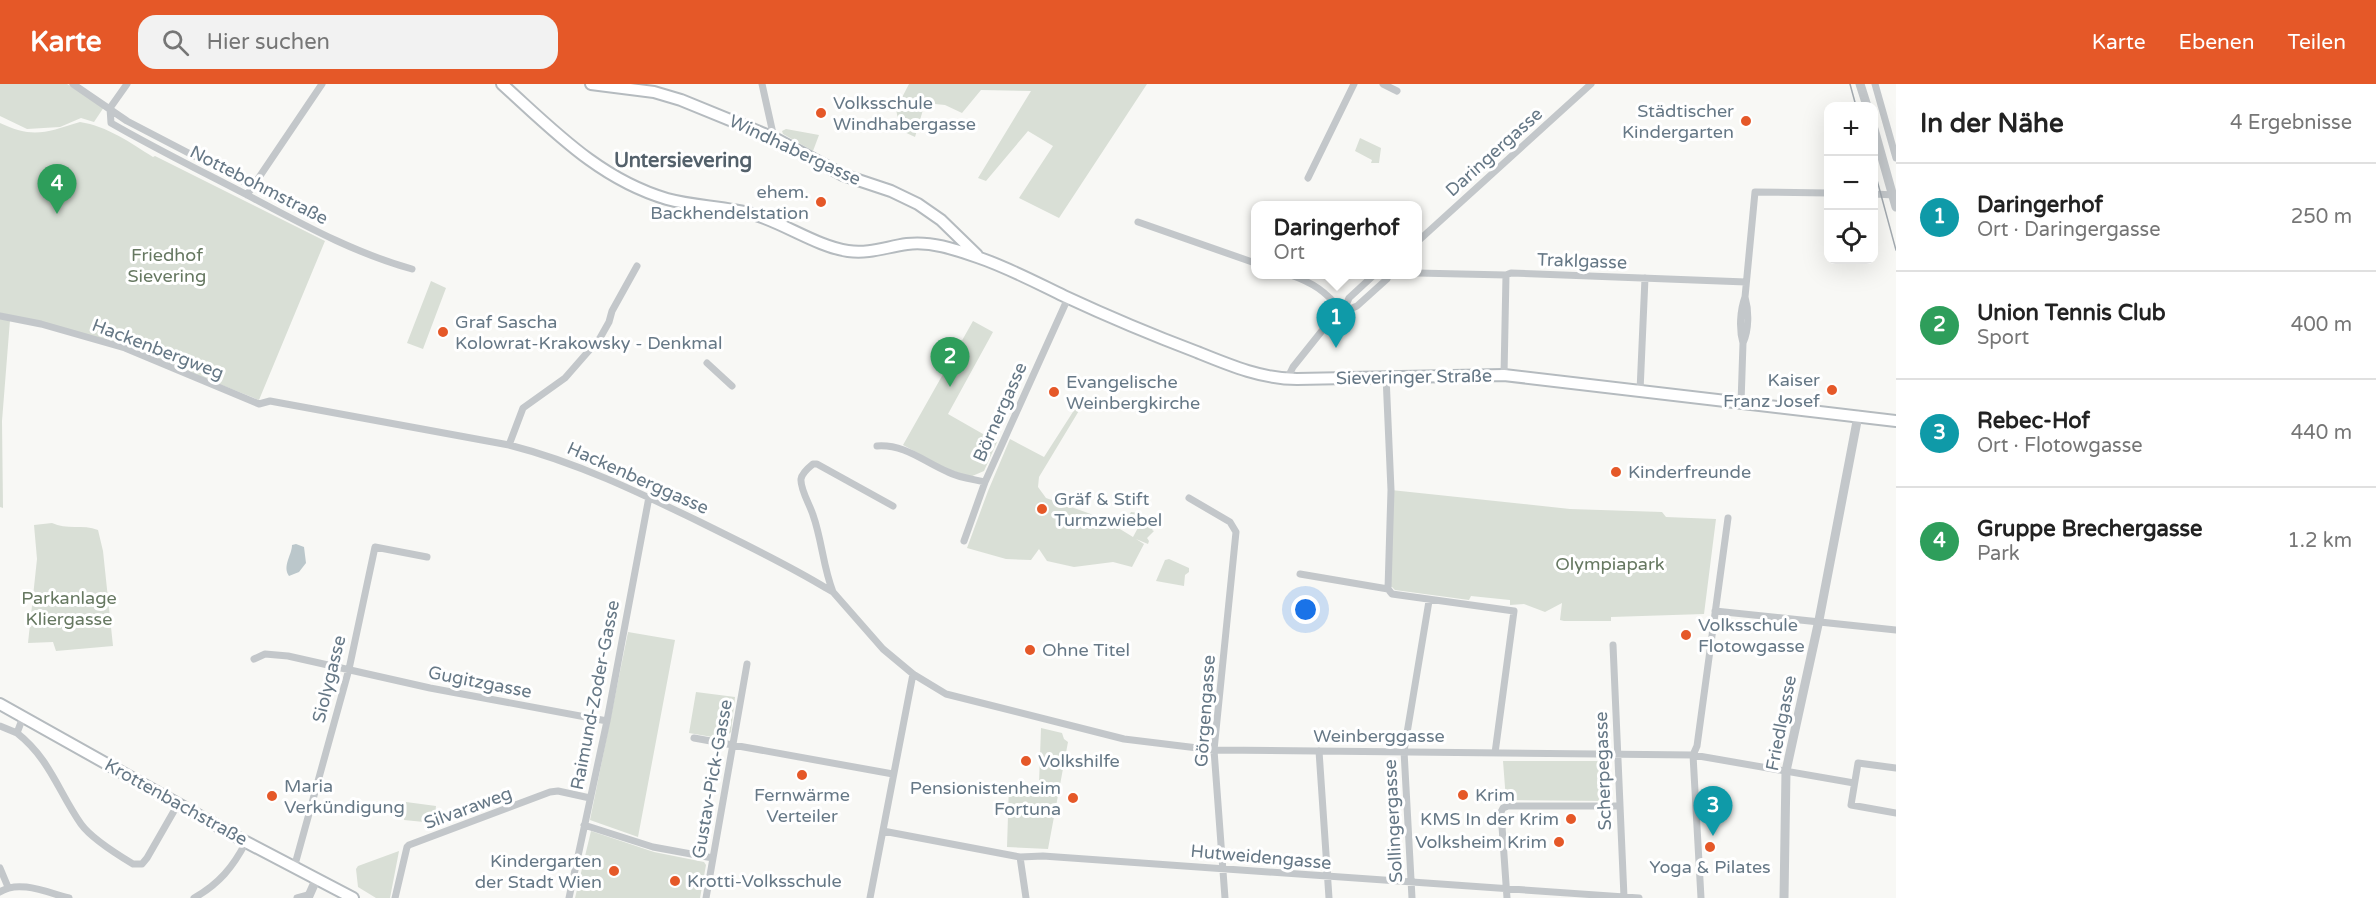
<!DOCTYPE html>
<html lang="de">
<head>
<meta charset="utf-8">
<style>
	:root { --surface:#fff; --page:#f2f2f2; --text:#222; --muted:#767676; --line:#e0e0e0; --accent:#e55828 }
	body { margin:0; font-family:"Varela Round",sans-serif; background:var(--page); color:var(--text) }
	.controls { position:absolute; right:18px; top:18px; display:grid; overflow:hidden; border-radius:12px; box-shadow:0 6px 24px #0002 }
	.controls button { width:54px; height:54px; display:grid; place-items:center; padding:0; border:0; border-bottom:2px solid var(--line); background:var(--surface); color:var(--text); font:30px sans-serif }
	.you { position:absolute; left:1306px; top:526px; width:21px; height:21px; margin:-15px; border:4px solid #fff; border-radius:50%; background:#1a73e8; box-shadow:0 0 0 9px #1a73e833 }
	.badge { display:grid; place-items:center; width:39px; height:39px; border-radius:50%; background:var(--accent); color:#fff; font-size:20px; font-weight:700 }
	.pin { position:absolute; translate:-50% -50px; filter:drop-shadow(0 2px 3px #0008) }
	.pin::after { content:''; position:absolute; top:32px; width:21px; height:18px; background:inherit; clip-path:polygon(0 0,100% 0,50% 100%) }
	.popup { position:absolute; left:1251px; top:117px; width:171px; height:78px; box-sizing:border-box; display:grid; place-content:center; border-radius:12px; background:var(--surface); filter:drop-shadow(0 2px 4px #0005); font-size:20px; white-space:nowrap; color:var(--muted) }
	.popup b { font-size:22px; color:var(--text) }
	.popup::after { content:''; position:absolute; left:50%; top:100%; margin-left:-12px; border:12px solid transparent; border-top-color:var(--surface) }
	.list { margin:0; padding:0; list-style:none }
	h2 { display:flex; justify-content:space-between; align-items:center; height:78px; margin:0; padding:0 24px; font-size:26px }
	h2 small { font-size:20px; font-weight:400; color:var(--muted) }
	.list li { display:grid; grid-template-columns:39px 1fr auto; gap:18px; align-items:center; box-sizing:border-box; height:108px; padding:0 24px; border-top:2px solid var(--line) }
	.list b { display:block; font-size:22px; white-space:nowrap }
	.list p { margin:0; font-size:20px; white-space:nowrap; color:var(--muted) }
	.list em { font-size:20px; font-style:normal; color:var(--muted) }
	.icon { flex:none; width:33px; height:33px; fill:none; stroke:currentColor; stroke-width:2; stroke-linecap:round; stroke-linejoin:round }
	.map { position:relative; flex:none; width:1896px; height:814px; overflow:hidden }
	header { display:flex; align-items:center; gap:36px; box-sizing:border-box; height:84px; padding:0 30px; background:var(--accent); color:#fff }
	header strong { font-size:28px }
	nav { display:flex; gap:33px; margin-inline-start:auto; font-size:21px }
	.search { width:420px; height:54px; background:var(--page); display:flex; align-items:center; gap:15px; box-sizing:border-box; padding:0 21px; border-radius:18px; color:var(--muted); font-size:22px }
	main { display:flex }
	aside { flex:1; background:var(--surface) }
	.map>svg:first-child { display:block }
</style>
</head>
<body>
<header>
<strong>Karte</strong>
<div class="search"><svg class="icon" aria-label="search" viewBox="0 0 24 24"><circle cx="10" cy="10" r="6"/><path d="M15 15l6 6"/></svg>Hier suchen</div>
<nav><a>Karte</a><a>Ebenen</a><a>Teilen</a></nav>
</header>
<main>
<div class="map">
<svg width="1896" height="814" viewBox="0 0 1896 814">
	<rect width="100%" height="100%" fill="#f8f8f5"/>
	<!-- green -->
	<path fill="#d9dfd6" d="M0 0H67L104 23 94 38 81 34 60 43 27 45 0 32Z
		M909 0H1147L1059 134 1019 114 1053 62 1028 47 986 97 978 94 1031 7 981 6 962 29 945 21 925 19 915 53 900 46 896 25Z
		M80 38C107 42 131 59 153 73L155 72 325 157 259 316 162 277 0 230V39C33 55 47 48 80 38Z
		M786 45 819 51 813 67 783 50 782 47Z
		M1360 54 1381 64 1379 79H1371L1372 76 1355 67Z
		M431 197 446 204 423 265 407 259Z
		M0 234 10 236 2 337 3 424 0 423Z
		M973 237 993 248 948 330 997 358 984 387 970 393 945 384 903 361Z
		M1078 320 1080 325 1039 393 1038 403 1046 414 1102 434 1133 453 1140 440 1128 434 1131 428 1139 429 1142 434 1146 432 1151 437 1152 435 1156 437 1157 440 1152 446 1154 447 1147 454 1149 457 1148 460 1136 455 1144 460 1132 483 1113 478 1074 483 1047 477 1039 465 1031 476 1006 475 967 464 988 407 1010 355 1044 373Z
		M1391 406 1570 425 1662 428 1666 433 1716 435 1704 530 1611 533V537H1564L1560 536 1562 519 1545 528 1524 520 1510 521V516L1471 512 1469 516 1395 506 1392 503 1388 502Z
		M52 439C66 446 83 440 98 446L103 467 113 562 56 567 53 558 28 559 37 475 34 441Z
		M1169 475 1189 484V488L1185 491 1184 502 1156 497 1165 476Z
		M628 548 675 556 638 753 590 736Z
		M696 608 735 613 731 648 724 655 689 649Z
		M1041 644 1062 649 1064 655 1068 658 1048 765 1007 763 1009 700H1039Z
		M1503 677H1608L1610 717 1506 716Z
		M406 718 436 722 434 739 404 736Z
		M591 747 654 768 704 778 706 781 700 814H575Z
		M399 767 390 814H376L358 803 356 785 358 782Z"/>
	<!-- water -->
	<path fill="#bbc7cb" d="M296 460 304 463 306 479 299 488 289 492C282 482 292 471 292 461Z"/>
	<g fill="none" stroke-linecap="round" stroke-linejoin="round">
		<!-- secondary casing -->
		<g stroke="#b5bbbf" stroke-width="14">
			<path id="secondary" d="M502 0C553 46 599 95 667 115 696 123 727 122 756 131 785 140 819 163 848 167 869 170 886 163 907 160 931 157 954 165 977 173 1007 183 1035 198 1064 212 1107 232 1152 251 1197 268 1229 281 1262 295 1297 295L1504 291 1896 337
				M591 0 654 8 681 16 774 54 843 91 891 107 918 120 941 136 977 171
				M0 620 246 758 353 814"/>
		</g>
		<!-- minor -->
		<path stroke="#c3c7ca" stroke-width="7" d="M73 0 127 37 252 102
			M762 0 774 54
			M1383 0 1397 7
			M1875 0 1896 74
			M110 24 111 39C156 65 203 88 249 112 302 140 354 169 412 185
			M110 24 127 0
			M1308 94 1354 0
			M1874 110 1895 111
			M247 111 322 0
			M1138 138 1255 179
			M1417 158 1591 0
			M1417 189 1506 191 1511 189 1746 198
			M1288 190C1314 199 1325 207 1343 228
			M1343 228 1349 214 1375 190
			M0 232 41 240 125 264 259 320 270 317 509 361C576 378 638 408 700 438 742 459 785 479 826 504L833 508 883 565 913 590 946 610 1124 655 1214 666 1693 671 1854 699
			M1743 259C1739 245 1740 227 1745 213L1755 108 1828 109
			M707 279 732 302
			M1504 291 1506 191
			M1386 292 1391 406 1388 505 1392 510 1514 527 1495 669
			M1287 295 1293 283 1325 243 1343 228 1357 222 1387 195 1389 190
			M1640 307 1645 194
			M1741 319 1743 259C1749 246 1749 227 1745 213
			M509 361 523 324 565 294 600 254 609 238 612 227 637 182
			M877 362C905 360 924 378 948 388 960 394 972 395 985 398
			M1189 414 1230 438 1236 448 1214 666 1225 814
			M964 457 985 398 1068 214
			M1300 490 1388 505
			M833 508C823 483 822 456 813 431 810 421 800 405 801 395 802 389 808 384 813 380H817L893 422
			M1715 527 1896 546
			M1613 561 1624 813
			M254 575 265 570 288 572 430 604 607 637
			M23 633 17 649C50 675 58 707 81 740 91 754 118 771 133 780H142L147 774 178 720
			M0 642 17 649
			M694 654 893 690
			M1319 667 1329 814
			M1896 684 1858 679 1851 721 1896 729
			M584 741 653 763 713 774
			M883 747 1020 773 1043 772 1639 814
			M1020 773 1026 814
			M0 784 8 803
			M294 784 349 585 375 463 427 473
			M0 808C18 795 49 809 69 814
			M194 814C219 800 233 783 246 758
			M297 814 308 811
			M395 814 407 763 409 761 550 708 558 707 590 714
			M569 814 607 637 649 413
			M706 814 747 580
			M870 814 913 590
			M1412 814 1404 667 1429 517
			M1507 814 1501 728 1503 724 1508 722H1619
			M1701 814 1693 671 1697 662 1728 434"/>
		<!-- tertiary -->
		<path stroke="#c3c7ca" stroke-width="9" d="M1860 0 1867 22
			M1874 45 1896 123
			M308 814 316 796
			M1784 814 1786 687 1819 536 1858 332"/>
		<!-- secondary -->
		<use href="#secondary" stroke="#fff" stroke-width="10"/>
		<!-- tram -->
		<path stroke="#a3aab0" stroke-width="1.5" d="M1850 0 1856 22
			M1874 85 1896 166"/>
	</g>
	<!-- markers -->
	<g fill="#e55828" stroke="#fff" stroke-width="2">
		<circle cx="821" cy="29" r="6"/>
		<circle cx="1746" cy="37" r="6"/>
		<circle cx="821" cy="118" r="6"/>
		<circle cx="443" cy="248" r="6"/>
		<circle cx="1832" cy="306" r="6"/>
		<circle cx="1054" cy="308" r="6"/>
		<circle cx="1616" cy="388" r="6"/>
		<circle cx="1042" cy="425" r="6"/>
		<circle cx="1686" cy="551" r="6"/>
		<circle cx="1030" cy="566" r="6"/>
		<circle cx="1026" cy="677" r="6"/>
		<circle cx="802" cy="691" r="6"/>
		<circle cx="1463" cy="711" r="6"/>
		<circle cx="272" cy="712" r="6"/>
		<circle cx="1073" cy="714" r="6"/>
		<circle cx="1571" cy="735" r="6"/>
		<circle cx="1559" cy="758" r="6"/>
		<circle cx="1710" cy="763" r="6"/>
		<circle cx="614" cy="787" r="6"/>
		<circle cx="675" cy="797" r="6"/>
	</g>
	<g text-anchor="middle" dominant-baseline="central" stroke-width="6" stroke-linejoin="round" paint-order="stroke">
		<!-- poi labels -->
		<g font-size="18" fill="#667886" stroke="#fff" text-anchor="start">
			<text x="833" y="19">Volksschule<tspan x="833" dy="21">Windhabergasse</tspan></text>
			<text x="1734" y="27" text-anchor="end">Städtischer<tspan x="1734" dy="21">Kindergarten</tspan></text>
			<text x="809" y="108" text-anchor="end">ehem.<tspan x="809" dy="21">Backhendelstation</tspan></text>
			<text x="455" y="238">Graf Sascha<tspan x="455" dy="21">Kolowrat-Krakowsky - Denkmal</tspan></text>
			<text x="1820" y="296" text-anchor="end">Kaiser<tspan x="1820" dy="21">Franz Josef</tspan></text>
			<text x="1066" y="298">Evangelische<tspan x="1066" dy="21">Weinbergkirche</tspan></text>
			<text x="1628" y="388">Kinderfreunde</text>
			<text x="1054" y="415">Gräf &amp; Stift<tspan x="1054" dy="21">Turmzwiebel</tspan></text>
			<text x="1698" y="541">Volksschule<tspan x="1698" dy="21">Flotowgasse</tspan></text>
			<text x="1042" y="566">Ohne Titel</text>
			<text x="1038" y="677">Volkshilfe</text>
			<text x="284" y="702">Maria<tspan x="284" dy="21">Verkündigung</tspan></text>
			<text x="1061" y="704" text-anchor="end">Pensionistenheim<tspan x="1061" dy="21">Fortuna</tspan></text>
			<text x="802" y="711" text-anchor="middle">Fernwärme<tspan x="802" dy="21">Verteiler</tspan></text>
			<text x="1475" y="711">Krim</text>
			<text x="1559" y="735" text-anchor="end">KMS In der Krim</text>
			<text x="1547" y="758" text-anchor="end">Volksheim Krim</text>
			<text x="602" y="777" text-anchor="end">Kindergarten<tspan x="602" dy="21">der Stadt Wien</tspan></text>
			<text x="1710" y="783" text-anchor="middle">Yoga &amp; Pilates</text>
			<text x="687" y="797">Krotti-Volksschule</text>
		</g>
		<!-- street labels -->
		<g font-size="18" fill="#667886" stroke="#fff">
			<text transform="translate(795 66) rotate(25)">Windhabergasse</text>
			<text transform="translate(1494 68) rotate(-42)">Daringergasse</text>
			<text transform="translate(259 101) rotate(27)">Nottebohmstraße</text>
			<text transform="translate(1582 177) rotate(2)">Traklgasse</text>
			<text transform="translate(158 265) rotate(21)">Hackenbergweg</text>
			<text transform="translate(1414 293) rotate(-1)">Sieveringer Straße</text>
			<text transform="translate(1000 328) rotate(-66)">Börnergasse</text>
			<text transform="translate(638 394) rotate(24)">Hackenberggasse</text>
			<text transform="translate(329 595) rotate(-76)">Siolygasse</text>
			<text transform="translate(480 598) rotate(11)">Gugitzgasse</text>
			<text transform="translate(595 611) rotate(-79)">Raimund-Zoder-Gasse</text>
			<text transform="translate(1205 627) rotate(-86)">Görgengasse</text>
			<text transform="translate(1781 639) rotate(-79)">Friedlgasse</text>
			<text x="1379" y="652">Weinberggasse</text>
			<text transform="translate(1603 687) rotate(-92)">Scherpegasse</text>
			<text transform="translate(712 695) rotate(-80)">Gustav-Pick-Gasse</text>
			<text transform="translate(176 718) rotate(29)">Krottenbachstraße</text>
			<text transform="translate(468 724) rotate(-20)">Silvaraweg</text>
			<text transform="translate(1393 737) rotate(-93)">Sollingergasse</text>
			<text transform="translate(1261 773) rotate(5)">Hutweidengasse</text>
		</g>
		<!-- park labels -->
		<g font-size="18" fill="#667861" stroke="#fff">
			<text x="167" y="171">Friedhof<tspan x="167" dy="21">Sievering</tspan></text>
			<text x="1610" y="480">Olympiapark</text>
			<text x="69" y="514">Parkanlage<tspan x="69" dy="21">Kliergasse</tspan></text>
		</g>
		<!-- neighbourhood labels -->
		<g font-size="20" font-weight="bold" fill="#54616b" stroke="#fff">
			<text x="683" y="77">Untersievering</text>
		</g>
	</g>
</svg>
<div class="controls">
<button>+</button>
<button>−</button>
<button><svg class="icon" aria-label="locate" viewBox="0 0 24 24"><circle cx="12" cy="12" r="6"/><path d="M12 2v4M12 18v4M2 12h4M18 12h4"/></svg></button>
</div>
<div class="you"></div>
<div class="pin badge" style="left:1336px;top:264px;background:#0f9aa8">1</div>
<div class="popup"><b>Daringerhof</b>Ort</div>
<div class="pin badge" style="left:950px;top:303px;background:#2e9e5b">2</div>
<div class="pin badge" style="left:1713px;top:752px;background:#0f9aa8">3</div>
<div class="pin badge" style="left:57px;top:130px;background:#2e9e5b">4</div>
</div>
<aside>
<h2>In der Nähe<small>4 Ergebnisse</small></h2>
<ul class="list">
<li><span class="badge" style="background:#0f9aa8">1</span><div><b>Daringerhof</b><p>Ort · Daringergasse</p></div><em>250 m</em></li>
<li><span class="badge" style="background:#2e9e5b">2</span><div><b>Union Tennis Club</b><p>Sport</p></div><em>400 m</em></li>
<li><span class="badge" style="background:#0f9aa8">3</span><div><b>Rebec-Hof</b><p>Ort · Flotowgasse</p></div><em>440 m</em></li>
<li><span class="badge" style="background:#2e9e5b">4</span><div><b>Gruppe Brechergasse</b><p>Park</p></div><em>1.2 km</em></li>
</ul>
</aside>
</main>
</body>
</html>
